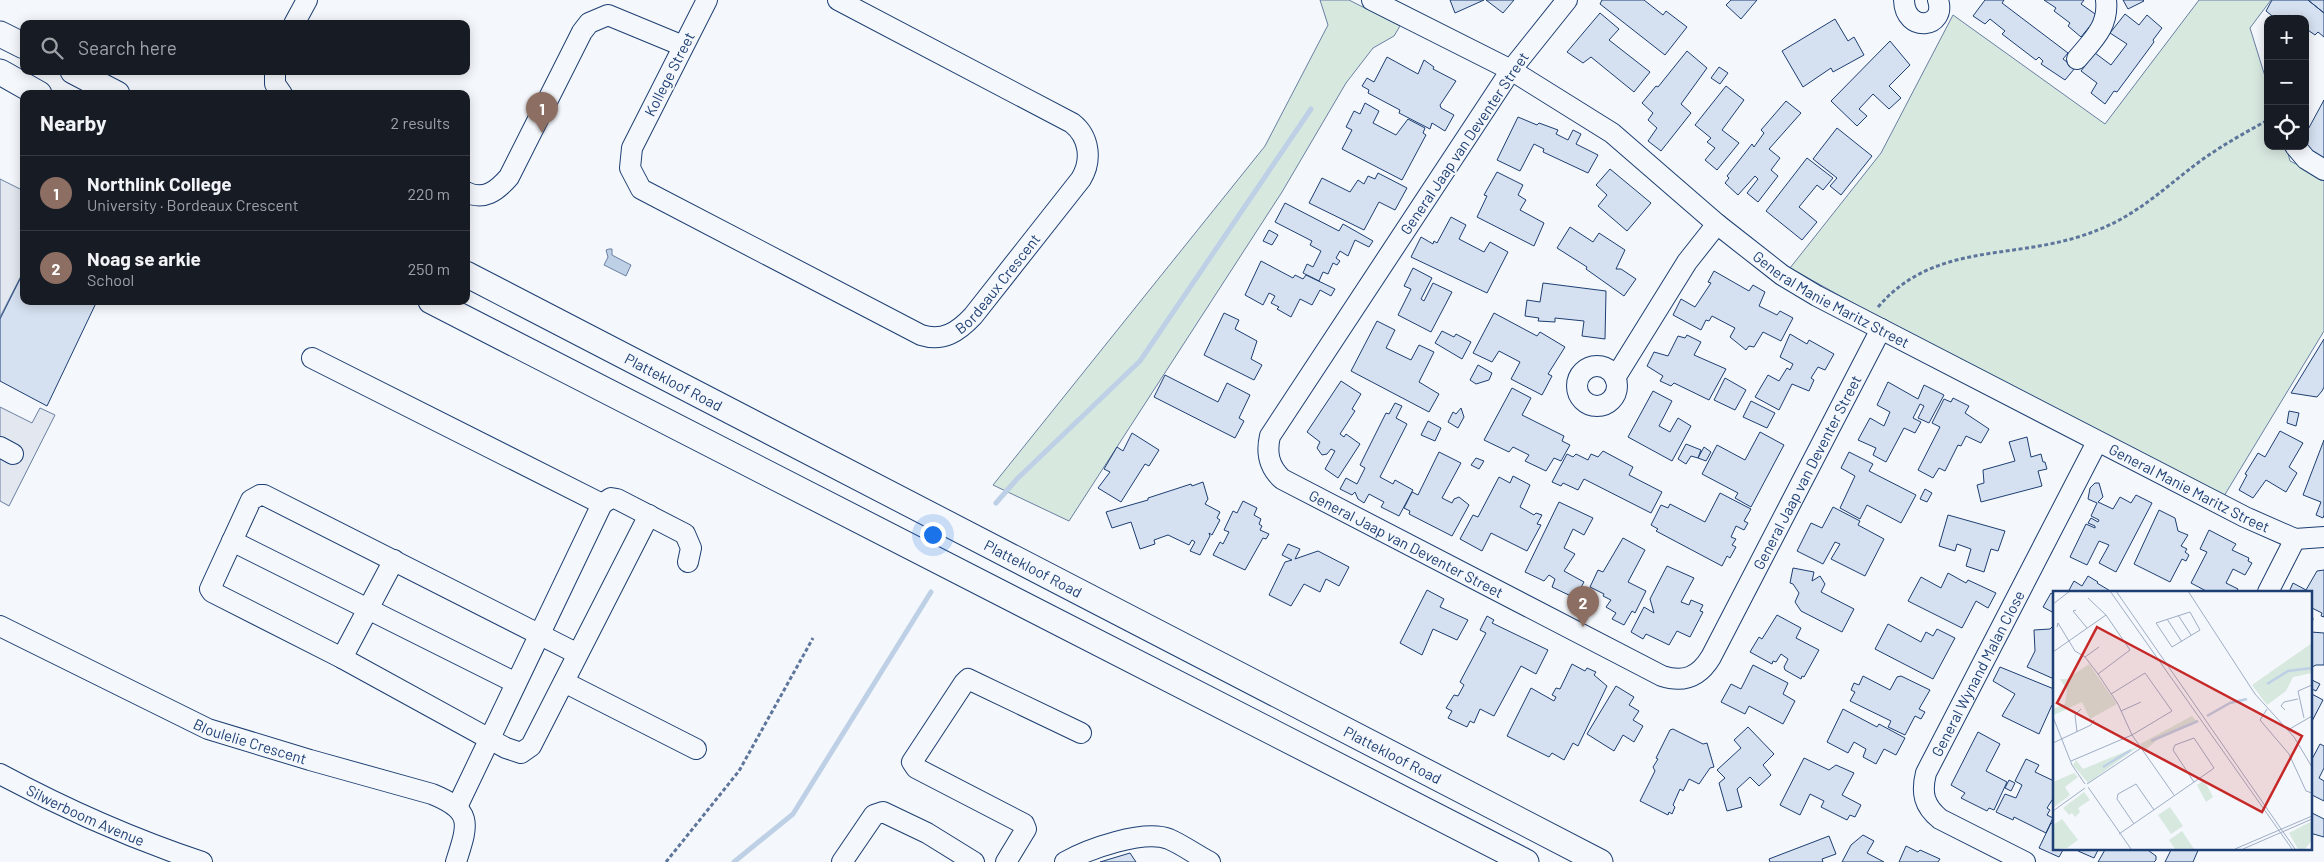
<!DOCTYPE html>
<html lang="en">
<head>
<meta charset="utf-8">
<style>
	:root { --surface:#171b24; --page:#242831; --text:#f1f3f6; --muted:#9ea1a6; --line:#363941; --accent:#0f766e }
	body { margin:0; font-family:Barlow,sans-serif; background:var(--page); color:var(--text) }
	.controls { position:absolute; right:15px; top:15px; display:grid; overflow:hidden; border-radius:10px; box-shadow:0 2px 12px #0003 }
	.controls button { width:45px; height:45px; display:grid; place-items:center; padding:0; border:0; border-bottom:1px solid var(--line); background:var(--surface); color:var(--text); font:25px sans-serif }
	.you { position:absolute; left:932px; top:534px; width:18px; height:18px; margin:-12px; border:4px solid #fff; border-radius:50%; background:#1a73e8; box-shadow:0 0 0 8px #1a73e833 }
	.badge { display:grid; place-items:center; width:32px; height:32px; border-radius:50%; background:var(--accent); color:#fff; font-size:16px; font-weight:700 }
	.pin { position:absolute; translate:-50% -41px; filter:drop-shadow(0 1px 2px #0008) }
	.pin::after { content:''; position:absolute; top:26px; width:18px; height:15px; background:inherit; clip-path:polygon(0 0,100% 0,50% 100%) }
	.list { margin:0; padding:0; list-style:none }
	h2 { display:flex; justify-content:space-between; align-items:center; height:65px; margin:0; padding:0 20px; font-size:21px }
	h2 small { font-size:16px; font-weight:400; color:var(--muted) }
	.list li { display:grid; grid-template-columns:32px 1fr auto; gap:15px; align-items:center; box-sizing:border-box; height:75px; padding:0 20px; border-top:1px solid var(--line) }
	.list b { display:block; font-size:19px; white-space:nowrap }
	.list p { margin:0; font-size:16px; white-space:nowrap; color:var(--muted) }
	.list em { font-size:16px; font-style:normal; color:var(--muted) }
	.icon { flex:none; width:28px; height:28px; fill:none; stroke:currentColor; stroke-width:2; stroke-linecap:round; stroke-linejoin:round }
	.map { position:relative; flex:none; width:2324px; height:862px; overflow:hidden }
	.search { position:absolute; background:var(--surface); box-shadow:0 2px 12px #0003; left:20px; top:20px; width:450px; height:55px; display:flex; align-items:center; gap:12px; box-sizing:border-box; padding:0 18px; border-radius:10px; color:var(--muted); font-size:19px }
	.panel { position:absolute; background:var(--surface); box-shadow:0 2px 12px #0003; left:20px; top:90px; width:450px; height:215px; border-radius:10px }
	.map>svg:first-child { display:block }
</style>
</head>
<body>
<div class="map">
<svg width="2324" height="862" viewBox="0 0 2324 862">
	<rect width="100%" height="100%" fill="#f4f7fb"/>
	<!-- green -->
	<path fill="#d7e8df" stroke="#687fa3" d="M1320 0H1349L1400 26 1394 36 1373 48 1346 83 1282 192 1069 521 993 485 1265 146 1328 25Z
		M2199 0H2271L2250 28 2268 86V146H2286L2290 161 2324 178V331L2224 496 1880 318 1790 268 1881 153 1953 15 2105 124Z"/>
	<!-- parking -->
	<path fill="#e3e8f0" stroke="#687fa3" d="M0 179 24 191V270L0 317Z
		M0 407 32 423 40 408 55 415 9 506 0 501Z"/>
	<!-- water -->
	<path fill="#bed0e5" stroke="#687fa3" d="M609 249H612V255L631 265 626 276 604 265 608 257 606 250Z"/>
	<g fill="none" stroke-linecap="round" stroke-linejoin="round">
		<!-- stream -->
		<path stroke="#bed0e5" stroke-width="5" d="M996 503 1017 479 1140 361 1311 109
			M734 862 793 814 931 592"/>
	</g>
	<!-- building -->
	<path fill="#d5e0f0" stroke="#1d3f73" d="M1450 0H1484L1455 13Z
		M1486 0H1514L1503 13Z
		M1602 0H1644L1663 15 1666 11 1687 27 1665 55 1600 4Z
		M1731 0H1757L1741 19 1726 5Z
		M1985 0H2004L2002 3 2068 53 2063 59 2075 68 2065 80 2041 64 2043 61 2039 57 2036 60 2002 34 2005 31 1990 19 1985 24 1973 16Z
		M2044 0H2084L2081 4 2098 16 2081 37 2068 26 2070 23 2054 11 2056 8Z
		M2123 0H2143L2144 1 2128 9Z
		M2272 0H2308L2324 13V37L2318 32 2315 35 2305 28V19H2293L2288 15 2285 19H2276L2266 11Z
		M2308 0H2324V13Z
		M1600 13 1619 29 1609 40 1650 72 1634 92 1591 57 1583 63 1567 52Z
		M2125 14 2139 25 2147 15 2162 28 2153 40 2154 42 2117 92 2114 91 2105 104 2091 93 2097 83 2081 71 2095 53 2111 65 2127 44 2110 33Z
		M1835 19 1848 41 1854 37 1864 55 1833 72 1831 68 1803 87 1782 51Z
		M1890 41 1910 65 1889 86 1901 98 1889 109 1873 94 1859 109 1867 116 1857 126 1831 101Z
		M1687 51 1707 68 1681 104 1691 113 1661 151 1648 141 1657 128 1648 120 1653 113 1642 103 1656 86 1658 87Z
		M1387 57 1418 74 1424 60 1434 67 1433 69 1456 81 1440 105 1441 108 1454 115 1445 131 1432 123 1430 129 1399 113 1400 110 1368 93 1369 90 1362 86 1367 78 1374 82Z
		M1719 67 1728 73 1720 84 1711 78Z
		M1726 86 1744 100 1722 130 1739 143 1717 170 1705 160 1715 148 1707 142 1711 138 1695 125Z
		M2324 100V166L2305 146V135Z
		M1786 101 1801 113 1769 149 1780 158 1771 170 1778 176 1758 202 1747 193 1758 179 1755 176 1738 195 1725 183 1729 178 1727 176 1752 144 1754 147 1764 133 1761 130Z
		M1365 103 1379 111 1373 123 1396 135 1408 119 1425 128 1423 133 1426 135 1402 180 1342 149 1352 130 1346 127 1354 111 1360 114Z
		M1518 117 1537 125 1539 123 1558 130 1556 134 1568 140 1573 130 1581 134 1576 144 1598 155 1588 173 1543 152 1544 149 1534 144 1520 171 1497 160Z
		M1837 128 1872 156 1841 195 1830 186 1837 178 1813 159Z
		M1807 158 1833 178 1823 190 1817 185 1799 207 1817 222 1802 240 1766 211Z
		M1610 169 1651 203 1627 231 1598 206 1607 195 1596 185Z
		M1497 172 1523 185 1518 195 1526 200 1520 210 1544 223 1534 246 1477 217 1487 196 1484 195Z
		M1378 173 1407 188 1395 210 1379 202 1364 230 1309 203 1322 178 1350 192 1358 180 1364 184 1368 176 1375 179Z
		M1285 203 1339 231 1343 224 1373 241 1369 247 1355 240 1348 256 1340 251 1336 258 1340 261 1337 265 1333 263 1328 274 1323 272 1319 281 1303 273 1307 264 1313 267 1321 251 1310 245 1312 241 1275 222Z
		M1451 217 1466 225 1459 239 1484 252 1490 242 1508 252 1487 293 1411 257 1421 237 1433 244 1434 241 1437 243Z
		M1570 227 1593 242 1599 233 1625 250 1616 269H1621L1636 279 1624 296 1586 269 1587 267 1557 248Z
		M1269 230 1278 235 1272 245 1263 241Z
		M1261 261 1293 278 1295 275 1303 279 1306 275 1335 289 1331 296 1320 290 1312 305 1300 299 1291 317 1277 309 1279 307 1271 303 1275 296 1269 293 1263 305 1245 295Z
		M1413 268 1432 278 1421 299 1424 301 1433 283 1452 292 1431 332 1398 315 1411 289 1404 286Z
		M24 271V301H97L47 406 0 381V319Z
		M1714 271 1749 291 1753 285 1765 292 1759 306 1777 315 1780 311 1793 318 1781 341 1763 332 1754 347 1749 346 1746 350 1730 337 1735 328 1712 316 1709 321 1706 320 1701 330 1673 315 1681 299 1695 307 1711 283 1708 282Z
		M1543 283 1606 291 1605 339 1582 336 1584 321 1555 318V322L1538 321 1539 318 1525 316 1527 300 1540 302Z
		M1224 313 1239 320 1235 329 1257 341 1251 359 1262 365 1254 380 1204 355Z
		M1494 313 1537 336 1540 332 1565 347 1548 374 1552 376 1542 395 1511 379 1520 362 1499 351 1492 362 1473 353Z
		M1377 321 1395 330 1386 348 1411 360 1419 345 1434 352 1419 382 1439 394 1429 412 1351 371Z
		M1442 331 1454 337 1456 334 1471 342 1462 359 1435 343Z
		M1790 334 1807 344 1809 340 1834 354 1825 370 1818 367 1811 378 1814 380 1809 391 1792 384 1779 410 1755 397 1768 375 1779 381 1787 368 1790 370 1793 364 1780 357Z
		M1687 335 1701 342 1694 355 1726 369 1709 400 1674 383 1671 386 1660 381 1663 376 1647 366 1654 352 1668 356 1678 336 1685 338Z
		M2324 339V387L2322 391 2317 397 2291 393Z
		M1478 365 1492 373 1489 380 1476 384 1470 380Z
		M1165 375 1218 402 1227 383 1250 395 1239 418 1244 421 1235 438 1154 397Z
		M1725 378 1746 390 1735 410 1714 400Z
		M1341 381 1361 394 1352 409 1355 411 1340 434 1344 437 1346 434 1360 444 1338 478 1325 469 1335 451 1331 449 1327 454 1322 455 1317 448 1320 442 1307 432Z
		M1888 382 1918 399 1924 385 1944 395 1929 423 1918 418 1924 406 1920 404 1913 418 1921 422 1915 433 1904 428 1886 462 1873 455 1876 448 1858 440 1870 418 1884 426 1890 412 1877 405Z
		M1512 388 1531 398 1522 415 1564 436 1562 441 1570 445 1561 461 1554 458 1546 471 1525 461 1529 455 1513 447 1509 452 1484 440Z
		M1653 391 1672 401 1659 426 1670 432 1678 418 1691 426 1672 461 1628 437Z
		M1953 398 1969 406 1965 413 1989 429 1981 443 1966 436 1961 446 1958 445 1945 471 1939 468 1933 478 1918 470 1940 427 1932 423 1944 399 1951 402Z
		M1751 401 1775 413 1767 428 1743 417Z
		M1395 403 1402 406 1396 418 1407 424 1380 477 1393 484 1395 480 1413 490 1399 516 1381 507 1384 502 1369 494 1364 503 1358 499 1355 492 1352 495 1340 489 1346 478 1357 484 1365 468 1360 465 1386 413 1389 414Z
		M1461 408 1464 417 1458 428 1448 422 1453 412 1456 414Z
		M2289 411 2299 413 2296 426 2287 423Z
		M1428 421 1441 428 1435 441 1421 435Z
		M2280 431 2303 443 2289 467 2297 473 2286 492 2266 480 2253 498 2239 490 2247 475 2245 474 2258 453 2265 457Z
		M1760 432 1784 445 1751 507 1735 498 1738 493 1702 474 1717 445 1745 460Z
		M1132 433 1159 450 1149 466 1145 464 1121 502 1098 488 1110 472 1104 469 1117 447 1123 451Z
		M2027 437 2031 457 2041 454 2043 462H2045L2047 469 2038 471 2042 486 1981 502 1977 485 1984 483 1983 470 2015 461 2009 442Z
		M2324 440V515L2323 518 2316 515 2321 502 2303 495Z
		M1686 444 1701 450 1698 458 1691 456 1686 464 1678 459Z
		M1704 447 1711 452 1706 461 1698 458Z
		M1603 451 1633 467 1629 475 1662 492 1651 513 1584 479 1578 490 1563 483 1561 486 1552 482 1567 454 1573 457 1576 454 1588 460 1591 454 1598 457Z
		M1439 452 1461 463 1442 498 1452 503 1454 499 1459 497 1469 505 1452 536 1409 514 1410 511 1404 508 1412 492 1418 495Z
		M1849 452 1873 464 1869 471 1916 495 1901 523 1867 505 1860 519 1840 508 1855 476 1841 468Z
		M1476 458 1484 461 1479 469 1471 465Z
		M1513 476 1530 485 1520 507 1534 515 1536 513 1542 515 1537 524 1541 525 1527 551 1491 533 1482 551 1460 539 1473 515 1478 517 1499 477 1510 483Z
		M1203 482 1208 499 1205 504 1220 512 1217 518 1220 520 1212 535 1209 533 1210 536 1200 555 1190 551 1195 542 1192 540 1189 545 1168 535 1154 540 1155 544 1140 549 1131 522 1112 528 1106 512 1148 500V498L1191 484 1192 486Z
		M2095 483H2099L2103 497 2098 502 2113 509 2120 497 2131 503 2136 495 2152 503 2116 572 2099 563 2109 545 2099 541 2087 565 2070 557 2086 524 2095 528V526L2088 523 2091 518 2098 522 2099 520 2091 516 2097 503 2088 499 2090 488Z
		M1925 489 1932 493 1927 502 1920 499Z
		M1720 493 1751 509 1744 521 1748 523 1744 530 1736 526 1731 537 1736 539 1732 545 1736 547 1730 558 1727 556 1722 566 1656 531 1658 529 1651 525 1661 505 1668 508 1670 504 1705 522Z
		M1243 501 1257 508 1254 515 1261 519 1259 524 1262 526 1260 530 1269 534 1266 539 1263 538 1245 570 1213 555 1220 542 1223 544 1229 532 1224 530 1233 511 1237 513Z
		M1559 502 1593 518 1584 535 1573 529 1564 548 1575 554 1564 571 1584 582 1575 598 1552 587 1555 579 1549 575 1544 581 1525 572Z
		M1833 507 1860 521 1858 525 1884 539 1865 576 1831 559 1840 544 1835 542 1823 564 1797 551 1811 523 1822 528Z
		M2159 510 2175 518 2178 531 2188 535 2181 546 2187 549 2185 552 2189 555 2186 561 2182 559 2170 582 2134 564Z
		M1948 515 2005 531 1998 551 1991 549 1984 572 1966 566 1971 549 1957 544 1955 551 1939 546Z
		M2209 530 2236 544 2232 550 2249 558 2248 561 2252 563 2245 575 2233 569 2226 583 2238 589 2236 592H2208L2191 583 2207 552 2200 549Z
		M1623 538 1645 550 1628 582 1646 591 1635 613 1632 611 1624 625 1612 619 1616 613 1606 607 1611 600 1603 596 1604 594 1590 587 1598 570 1603 572Z
		M1288 544 1300 549 1295 559 1318 551 1349 567 1339 586 1326 579 1320 592 1304 584 1291 606 1269 595 1285 562 1292 560 1282 555Z
		M1667 566 1694 578 1681 602 1689 605 1691 600 1703 605 1700 611 1703 612 1690 637 1677 631 1669 645 1646 634 1643 639 1631 632 1644 607 1654 613 1650 599Z
		M1793 568 1814 572 1812 581 1820 576 1825 584 1821 592 1854 609 1842 632 1801 611 1795 602 1799 593 1793 584 1790 583Z
		M2324 570V617L2321 616 2322 613 2310 607V592H2289L2293 583 2306 590 2317 571Z
		M1948 573 1966 583 1968 580 1996 593 1988 608 1976 601 1962 628 1908 601 1921 577 1941 588Z
		M2088 576 2098 582 2097 583 2112 592H2068L2074 581 2082 586Z
		M1427 590 1444 599 1440 607 1468 620 1457 640 1433 629 1422 655 1400 643Z
		M2051 593 2054 595V613L2043 607Z
		M1777 615 1801 628 1796 638 1819 650 1804 677 1802 676 1801 679 1785 670 1784 667 1788 659 1781 654 1776 662 1773 661 1772 664 1750 652 1759 637 1762 639Z
		M1487 616 1494 620 1492 623 1548 650 1536 674 1521 666 1494 716 1480 709 1474 723 1470 721 1467 727 1448 718 1452 711 1446 708 1454 695 1458 696 1464 685 1460 682 1486 633 1480 630Z
		M2310 618H2313L2311 632 2324 633V665H2316L2310 668Z
		M1888 624 1921 642 1926 632 1933 636 1937 629 1955 638 1933 679 1875 649Z
		M2052 627 2054 628V679L2027 667 2035 651 2034 630 2050 629Z
		M1572 664 1585 671 1587 668 1596 672 1594 675 1607 686 1578 746 1573 743 1564 760 1552 753 1549 757 1507 736 1531 688 1554 701 1556 697 1552 695 1556 688 1560 689Z
		M1753 665 1788 683 1783 694 1795 701 1783 724 1749 706 1745 714 1721 702 1731 684 1741 689Z
		M2000 667 2054 689V705H2052L2039 734 2002 716 2015 694 1993 681Z
		M1863 676 1890 690 1897 677 1901 676 1930 690 1919 709 1925 712 1921 719 1915 716 1905 735 1888 727 1891 721 1850 701 1855 692 1851 690 1854 683 1859 685Z
		M2310 679 2320 684 2316 691 2310 688Z
		M1616 686 1634 697 1629 705 1639 711 1633 720 1643 726 1634 742 1623 735 1614 751 1587 734Z
		M2310 693 2323 700 2310 725Z
		M1843 709 1877 727 1879 724 1905 738 1896 755 1884 749 1876 764 1863 757 1866 749 1854 742 1848 753 1827 742Z
		M1748 727 1774 754 1763 765 1771 775 1759 786 1750 777 1737 789 1742 807 1727 811 1719 783 1725 778 1717 770 1741 748 1734 740Z
		M1673 729 1703 744 1707 743 1714 767 1710 768 1699 784 1689 779 1683 791 1680 789 1673 805 1675 807 1672 814 1669 812 1668 815 1640 801 1655 771 1653 767 1658 759 1656 758 1670 730Z
		M1978 732 2000 744 1986 771 2007 782 1994 810 1989 808 1987 811 1961 798 1965 793 1951 785Z
		M2320 744 2324 746V768L2319 778 2324 781V801L2310 794V763Z
		M1804 758 1829 770 1836 765 1854 773 1842 795 1861 805 1855 817 1850 815 1847 820 1821 807 1824 801 1810 794 1800 815 1780 805Z
		M2026 759 2039 765 2035 772 2054 781V797L2047 808 2050 810 2047 815 2053 818 2046 833 2014 817 2013 820 1996 812 2005 794 2016 798 2022 785 2015 781Z
		M2009 780 2015 783 2011 791 2005 788Z
		M2310 812 2324 819V837L2310 833Z
		M2051 823 2054 825V848H2067L2063 850 2059 857 2039 848Z
		M1863 835 1874 841 1867 853 1884 862H1842L1851 845Z
		M1829 836 1836 854 1822 859 1823 862H1770L1769 859Z
		M1906 846 1918 852 1920 850 1940 859 1938 862H1899Z
		M2079 848H2099L2094 858 2078 851Z
		M2106 848H2145L2156 856V860L2154 862H2098Z
		M2172 848H2199L2193 862H2165Z
		M1130 853 1136 862H1100Z"/>
	<g fill="none" stroke-linecap="round" stroke-linejoin="round">
		<!-- minor casing -->
		<g stroke="#1d3f73" stroke-width="22">
			<g id="minor">
				<path id="s1" d="M707 0 632 148 630 168 641 189 921 335C943 342 958 332 973 316L1081 179C1092 161 1090 137 1072 123L838 0"/>
				<path id="s2" d="M1372 0 1511 70 1612 133 1717 224 1782 275 1817 296 2245 517 2295 539 2324 537"/>
				<path id="s3" d="M1567 0 1511 70 1270 436C1266 453 1269 467 1282 479L1662 676C1684 683 1699 677 1711 657L1881 329"/>
				<path d="M1904 0C1905 34 1947 28 1938 0"/>
				<path d="M294 24 307 0"/>
				<path d="M2077 59C2093 40 2109 26 2106 0"/>
				<path d="M275 71V84L282 94"/>
				<path d="M2295 146 2306 159 2324 170"/>
				<path d="M466 192C484 201 497 191 509 177L582 32 589 23 608 15 683 46"/>
				<path d="M312 358 602 504"/>
				<circle cx="1597" cy="386" r="20"/>
				<path d="M1615 378 1687 262 1717 224"/>
				<path d="M0 447 13 454"/>
				<path d="M232 541 516 683"/>
				<path d="M2268 592 2295 539"/>
				<path id="s4" d="M0 626 208 729 310 760 432 794C474 811 468 824 456 862"/>
				<path d="M578 654 264 495H260L251 500 210 589 212 592 342 658 506 748 521 753 531 746 649 515"/>
				<path d="M342 658 394 560"/>
				<path d="M564 682 696 749"/>
				<path id="s5" d="M0 774C65 809 133 839 202 862"/>
				<path d="M457 807 602 504 611 498 617 499 685 534 691 548 688 562"/>
				<path d="M842 862 874 815 883 812 927 833 974 862"/>
				<path d="M1006 862 1026 829 1024 824 916 768 912 762 964 683 968 679 1081 733"/>
				<path d="M1065 862C1088 849 1144 829 1169 839 1183 845 1196 855 1210 862"/>
				<path id="s6" d="M2025 862 1940 819C1924 806 1921 793 1926 773L2097 442"/>
			</g>
		</g>
		<!-- major casing -->
		<g stroke="#1d3f73" stroke-width="27">
			<g id="major">
				<path d="M0 34 24 46"/>
				<path d="M73 71 117 94"/>
				<path d="M0 72 39 94"/>
				<path id="s7" d="M466 274 1600 862"/>
				<path d="M431 301 1526 862"/>
			</g>
		</g>
		<!-- path -->
		<path stroke="#5e769c" stroke-width="3" stroke-dasharray="4 2.5" stroke-linecap="butt" d="M1878 307C1932 244 2007 259 2078 237 2134 220 2157 193 2203 159 2223 145 2246 132 2268 120
			M666 862 739 771 813 638"/>
		<!-- minor -->
		<use href="#minor" stroke="#f4f7fb" stroke-width="20"/>
		<!-- major -->
		<use href="#major" stroke="#f4f7fb" stroke-width="25"/>
	</g>
	<g text-anchor="middle" dominant-baseline="central" stroke-width="4" stroke-linejoin="round" paint-order="stroke">
		<!-- street labels -->
		<g font-size="15" fill="#1d3f73" stroke="#f4f7fb">
			<text transform="translate(669 74) rotate(-63)">Kollege Street</text>
			<text transform="translate(1464 143) rotate(-56)">General Jaap van Deventer Street</text>
			<text stroke="none"><textPath href="#s1" startOffset="625">Bordeaux Crescent</textPath></text>
			<text stroke="none"><textPath href="#s2" startOffset="551">General Manie Maritz Street</textPath></text>
			<text stroke="none"><textPath href="#s7" startOffset="234">Plattekloof Road</textPath></text>
			<text stroke="none"><textPath href="#s3" startOffset="1269">General Jaap van Deventer Street</textPath></text>
			<text stroke="none"><textPath href="#s2" startOffset="956">General Manie Maritz Street</textPath></text>
			<text stroke="none"><textPath href="#s3" startOffset="715">General Jaap van Deventer Street</textPath></text>
			<text stroke="none"><textPath href="#s7" startOffset="639">Plattekloof Road</textPath></text>
			<text stroke="none"><textPath href="#s6" startOffset="259">General Wynand Malan Close</textPath></text>
			<text stroke="none"><textPath href="#s4" startOffset="276">Bloulelie Crescent</textPath></text>
			<text stroke="none"><textPath href="#s7" startOffset="1044">Plattekloof Road</textPath></text>
			<text stroke="none"><textPath href="#s5" startOffset="95">Silwerboom Avenue</textPath></text>
		</g>
	</g>
	<!-- overview -->
	<g transform="translate(2053 591)">
		<rect width="259" height="259" fill="#f4f7fb"/>
		<path d="M259 52V82L240 86 233 100 214 114 199 94ZM36 73 64 113 37 128 29 111 1 124 0 118 12 113 14 99 7 88H14ZM139 125 144 131 104 149 91 160 87 153ZM86 155 35 192 20 174 23 169 30 178ZM21 182 25 186 12 196 17 204 0 217V191ZM151 189 160 206 153 211 144 194ZM31 201 37 209 25 217 27 221 22 226 19 222 16 224 10 217ZM117 216 130 235 118 243 105 224ZM9 228 25 249 14 257 0 258V234ZM259 230V249L252 258H245L236 242ZM129 240 141 258H122L116 249Z" fill="#d7e8df"/>
		<path fill="none" stroke="#bed0e5" stroke-width="2.5" d="M214 93 235 80 259 77M154 125 177 112 194 108M98 150 145 130M50 176 78 159"/>
		<path fill="none" stroke="#9eadc5" stroke-width="1" d="M57 0 239 258M63 0 242 258M135 0 202 103 241 146 259 176M35 7 53 24 77 59 45 83M0 13 17 0M23 19 20 20 34 37M137 21 147 39 119 56 103 32ZM125 24 138 44M114 28 129 51M4 36 5 32 22 60 32 66 45 83 65 113 79 144 121 204M0 61 53 24M32 66 46 56M214 118 207 129 236 163 253 200 259 202M232 119 228 115 231 111 245 108M68 120 88 111M0 126 19 174 32 193M251 127 245 100 259 94M235 139 259 125M24 141 22 124 28 118M0 152 38 134 41 129M18 170 79 144 119 120 92 82 58 103M34 193 88 157M35 196 78 258M0 220 32 197M81 233 64 208 65 203 83 193 101 219M66 243 157 180 161 177 141 147 122 154 120 159 141 191M182 258 259 225M190 258 259 228"/>
		<path fill="#c62828" fill-opacity="0.15" stroke="#c62828" stroke-width="2.5" d="M44 36 249 145 209 221 4 112Z"/>
		<rect width="259" height="259" fill="none" stroke="#1d3f73" stroke-width="2.5"/>
	</g>
</svg>
<div class="controls">
<button>+</button>
<button>−</button>
<button><svg class="icon" aria-label="locate" viewBox="0 0 24 24"><circle cx="12" cy="12" r="6"/><path d="M12 2v4M12 18v4M2 12h4M18 12h4"/></svg></button>
</div>
<div class="you"></div>
<div class="pin badge" style="left:542px;top:133px;background:#8d6e63">1</div>
<div class="pin badge" style="left:1583px;top:627px;background:#8d6e63">2</div>
<div class="search"><svg class="icon" aria-label="search" viewBox="0 0 24 24"><circle cx="10" cy="10" r="6"/><path d="M15 15l6 6"/></svg>Search here</div>
<section class="panel">
<h2>Nearby<small>2 results</small></h2>
<ul class="list">
<li><span class="badge" style="background:#8d6e63">1</span><div><b>Northlink College</b><p>University · Bordeaux Crescent</p></div><em>220 m</em></li>
<li><span class="badge" style="background:#8d6e63">2</span><div><b>Noag se arkie</b><p>School</p></div><em>250 m</em></li>
</ul>
</section>
</div>
</body>
</html>
